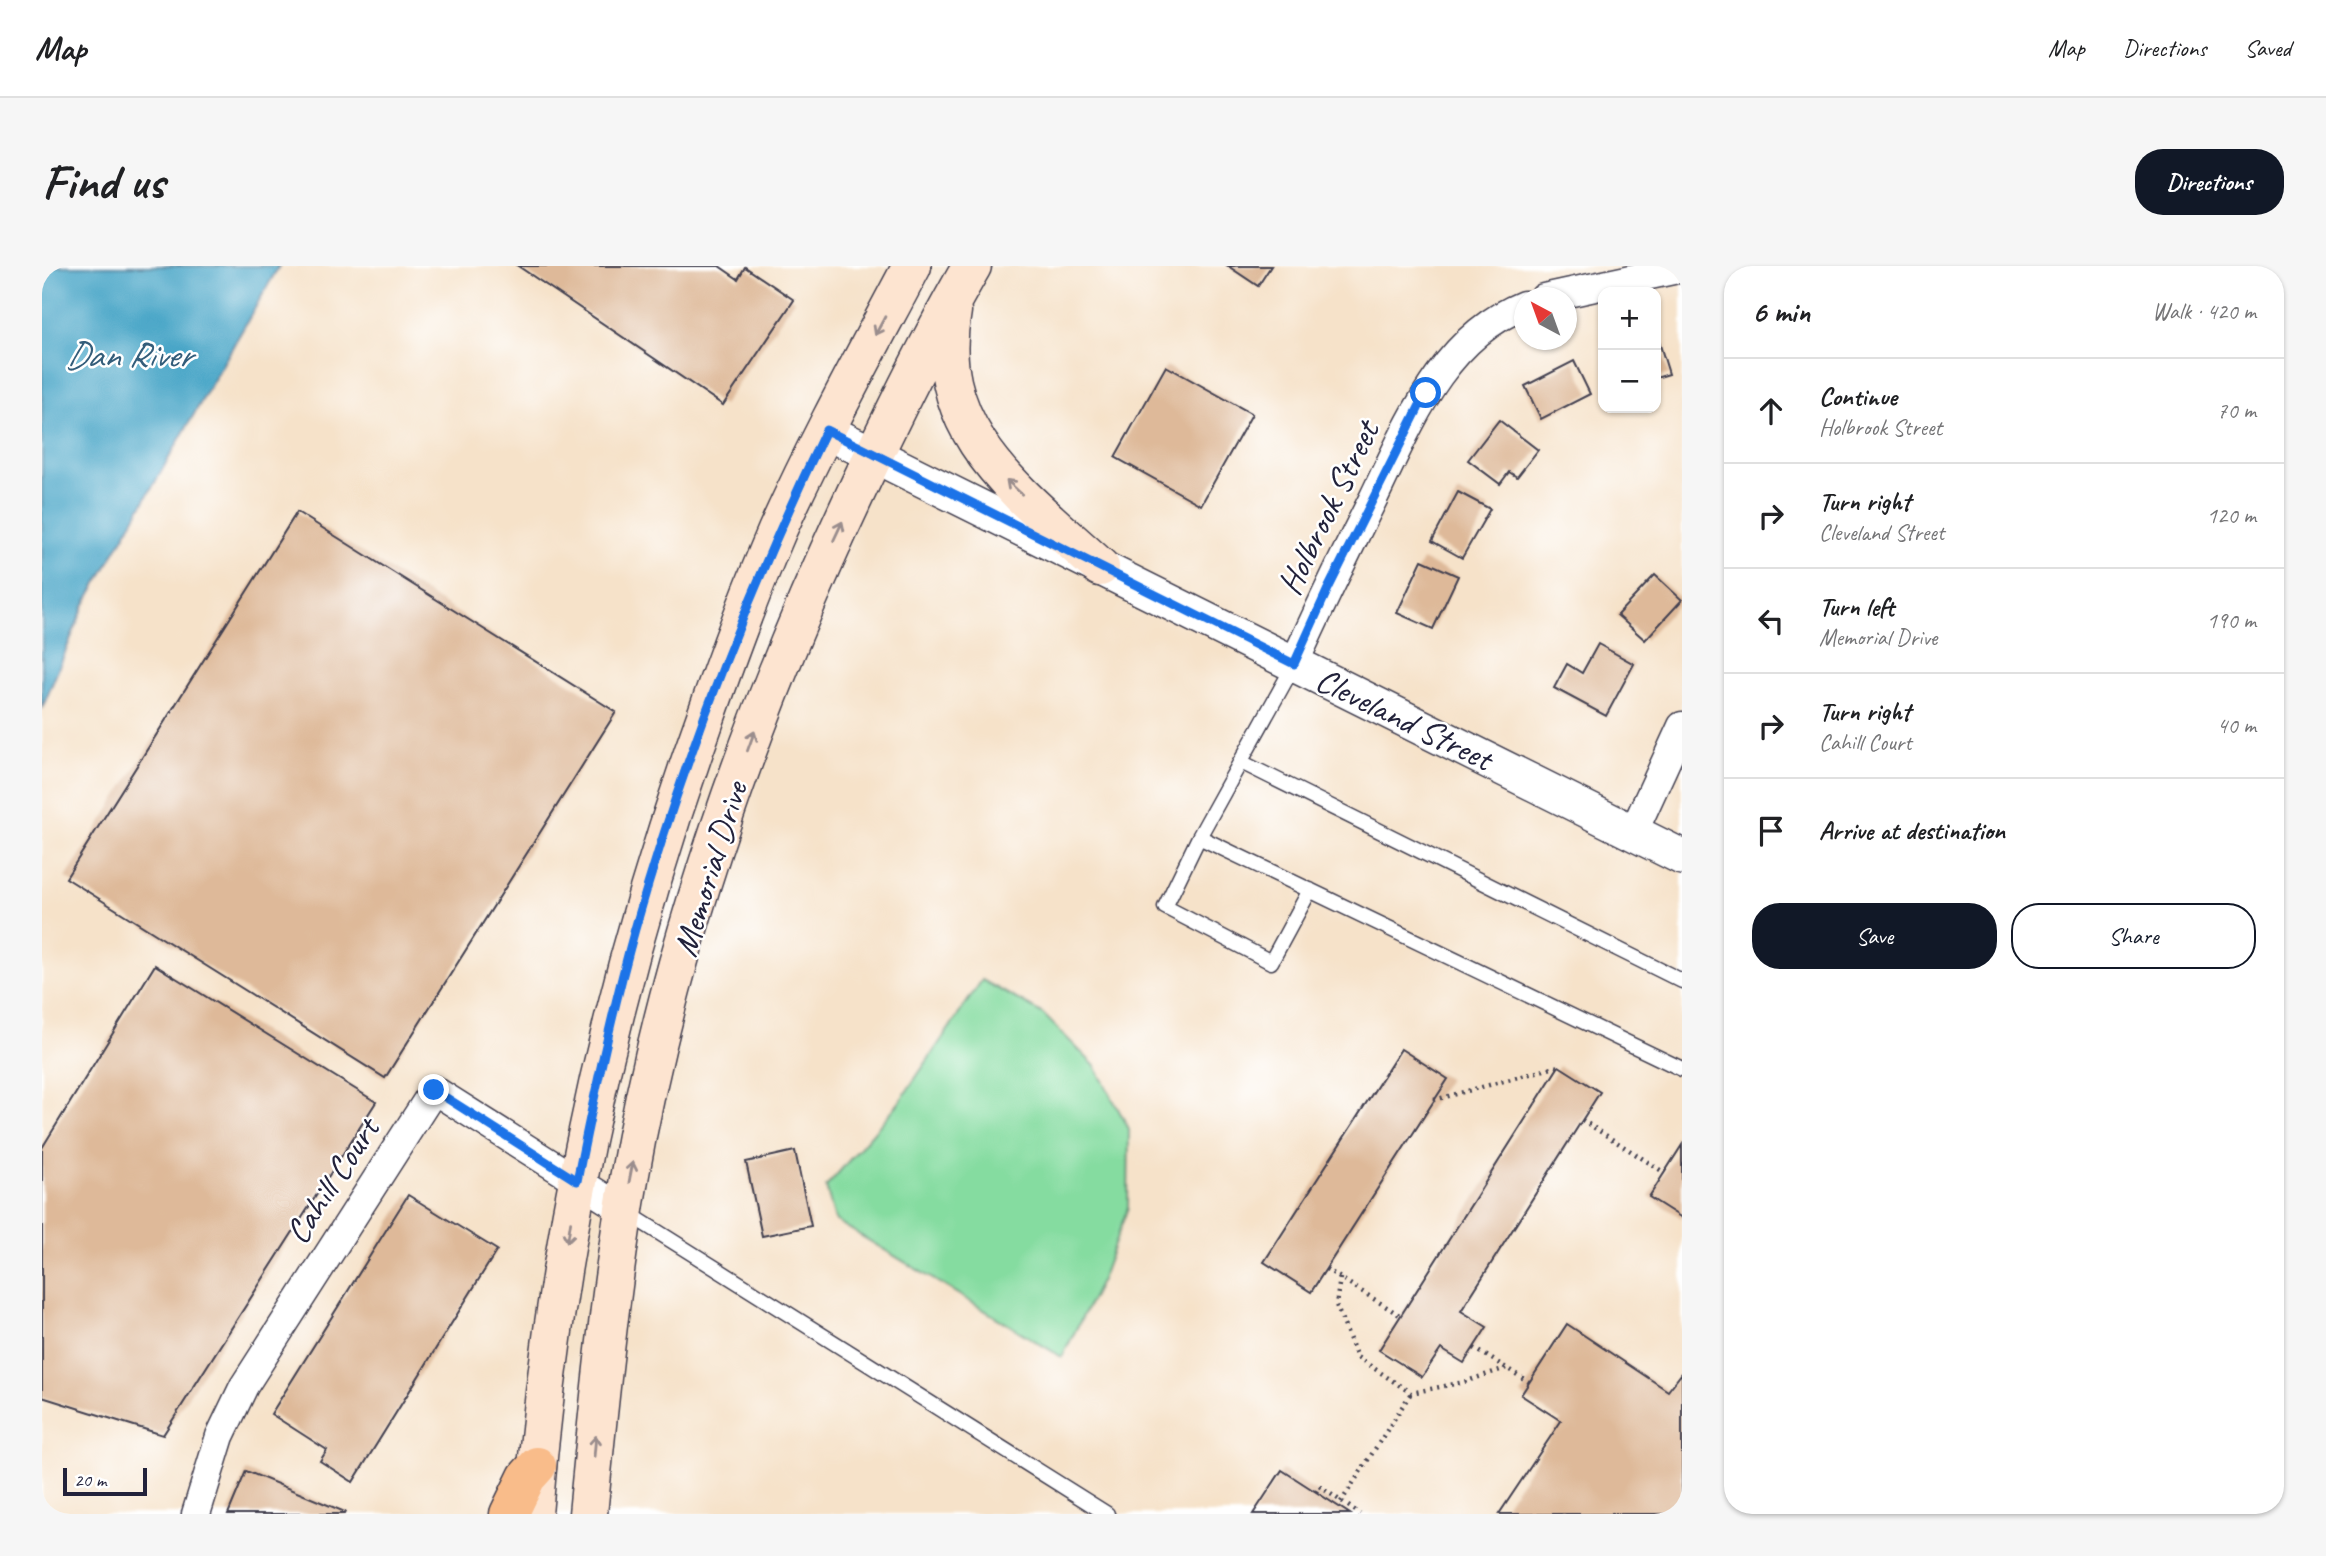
<!DOCTYPE html>
<html lang="en">
<head>
<meta charset="utf-8">
<style>
	:root { --surface:#fff; --page:#f6f6f6; --text:#202124; --muted:#757577; --line:#e0e0e0; --accent:#111827 }
	body { margin:0; font-family:Caveat,sans-serif; background:var(--page); color:var(--text) }
	.controls { position:absolute; right:21px; top:21px; display:grid; overflow:hidden; border-radius:14px; box-shadow:0 2px 5px #0004 }
	.controls button { width:63px; height:63px; display:grid; place-items:center; padding:0; border:0; border-bottom:2px solid var(--line); background:var(--surface); color:var(--text); font:35px sans-serif }
	.compass { position:absolute; left:1472px; top:21px; width:63px; height:63px; border-radius:50%; background:var(--surface); box-shadow:0 2px 5px #0004; rotate:319deg }
	.scale { position:absolute; left:21px; bottom:18px; width:84px; box-sizing:border-box; padding-left:7px; border:4px solid #22223b; border-top:0; font-size:19px; line-height:24px; white-space:nowrap; color:#22223b; -webkit-text-stroke:5px #fff; paint-order:stroke }
	.stop { position:absolute; width:21px; height:21px; margin:-16px; border:5px solid #1a73e8; border-radius:50%; background:#fff }
	.stop.end { background:#1a73e8; border-color:#fff; box-shadow:0 2px 7px #0008 }
	.list { margin:0; padding:0; list-style:none }
	h2 { display:flex; justify-content:space-between; align-items:center; height:91px; margin:0; padding:0 28px; font-size:30px }
	h2 small { font-size:23px; font-weight:400; color:var(--muted) }
	.list li { display:grid; grid-template-columns:46px 1fr auto; gap:21px; align-items:center; box-sizing:border-box; height:105px; padding:0 28px; border-top:2px solid var(--line) }
	.list b { display:block; font-size:26px; white-space:nowrap }
	.list p { margin:0; font-size:23px; white-space:nowrap; color:var(--muted) }
	.list em { font-size:23px; font-style:normal; color:var(--muted) }
	.actions { display:flex; gap:14px; padding:21px 28px }
	.actions a { flex:1; padding:16px 0; border:2px solid var(--accent); border-radius:28px; text-align:center; font-size:24px; color:var(--accent) }
	.actions .main { background:var(--accent); color:#fff }
	.icon { flex:none; width:38px; height:38px; fill:none; stroke:currentColor; stroke-width:2; stroke-linecap:round; stroke-linejoin:round }
	.map { position:relative; flex:none; width:1640px; height:1248px; overflow:hidden; border-radius:28px }
	header { display:flex; align-items:center; gap:42px; box-sizing:border-box; height:98px; padding:0 35px; background:var(--surface); border-bottom:2px solid var(--line) }
	header strong { font-size:33px }
	nav { display:flex; gap:38px; margin-inline-start:auto; font-size:24px }
	.intro { display:flex; align-items:center; justify-content:space-between; box-sizing:border-box; height:168px; padding:0 42px }
	h1 { margin:0; font-size:49px }
	.button { padding:18px 32px; border-radius:28px; background:var(--accent); color:#fff; font-size:24px; font-weight:700 }
	main { display:flex; gap:42px; padding:0 42px }
	aside { flex:1; background:var(--surface); border-radius:28px; box-shadow:0 2px 5px #0004 }
	.map>svg:first-child { display:block }
</style>
</head>
<body>
<header>
<strong>Map</strong>
<nav><a>Map</a><a>Directions</a><a>Saved</a></nav>
</header>
<div class="intro"><h1>Find us</h1><a class="button">Directions</a></div>
<main>
<div class="map">
<svg width="1640" height="1248" viewBox="0 0 1640 1248">
	<rect width="100%" height="100%" fill="#fff"/>
	<filter id="ink" filterUnits="userSpaceOnUse"><feTurbulence type="fractalNoise" baseFrequency=".0143" numOctaves="2"/><feDisplacementMap in="SourceGraphic" scale="14" xChannelSelector="R" yChannelSelector="G"/><feConvolveMatrix kernelMatrix="1 2 1 2 8 2 1 2 1" color-interpolation-filters="sRGB"/></filter>
	<filter id="wash" filterUnits="userSpaceOnUse"><feTurbulence type="fractalNoise" baseFrequency=".00686" numOctaves="4" result="noise"/><feDisplacementMap in="SourceGraphic" scale="28" xChannelSelector="R" yChannelSelector="G"/><feGaussianBlur stdDeviation="1.57" result="paint"/><feColorMatrix in="noise" values="0 0 0 0 0 0 0 0 0 0 0 0 0 0 0 0 0 1.4 0 .05"/><feComposite in="paint" operator="in"/></filter>
	<g filter="url(#wash)">
		<rect width="100%" height="100%" fill="#f6e2c9"/>
		<!-- green -->
		<path fill="#85dca0" stroke="#547f6e" stroke-width="2" d="M940 714 1000 747 1053 800 1087 863 1086 941 1059 1014 1020 1091 793 954 784 921 856 838Z"/>
		<!-- water -->
		<path fill="#48a6c7" stroke="#356481" stroke-width="2" d="M0 0H237L42 340 0 443Z"/>
		<g id="blocks">
			<!-- building -->
			<path fill="#deb999" d="M476 0H677L696 13 703 1 752 34 681 139Z
				M1186 0H1229L1216 20Z
				M1614 66 1627 108 1614 112Z
				M1532 95 1548 128 1499 153 1483 120Z
				M1124 100 1210 148 1159 239 1073 191Z
				M1457 154 1496 184 1475 211 1467 206 1458 218 1426 194Z
				M1416 226 1448 243 1420 292 1390 275Z
				M255 246 574 446 343 812 24 612Z
				M1380 294 1416 310 1391 363 1355 347Z
				M1613 309 1640 334 1603 374 1575 349Z
				M1556 378 1592 398 1564 450 1512 422 1525 398 1540 407Z
				M113 699 334 836 121 1169 0 1131V882Z
				M1359 783 1406 813 1269 1026 1222 996Z
				M1517 800 1558 826 1419 1045 1445 1061 1422 1097 1399 1083 1380 1111 1337 1084Z
				M1640 879V952L1607 931Z
				M753 885 769 960 720 970 704 896Z
				M366 929 455 984 311 1216 278 1195 285 1184 229 1148Z
				M1525 1058 1626 1125 1640 1107V1248H1457L1519 1155 1479 1129Z
				M1240 1204 1308 1248H1211Z
				M204 1205 303 1246 302 1248H186Z"/>
		</g>
	</g>
	<g filter="url(#ink)">
		<use href="#blocks" fill-opacity="0" stroke="#423f50" stroke-width="2"/>
		<g fill="none" stroke-linecap="round" stroke-linejoin="round">
			<!-- service casing -->
			<g stroke="#423f50" stroke-width="17">
				<path id="service" d="M1252 399 1157 571 1640 803
					M1199 496 1640 715
					M1157 571 1123 641 1229 696 1268 624
					M584 946 1065 1248"/>
			</g>
			<!-- minor casing -->
			<g stroke="#423f50" stroke-width="31">
				<path id="minor" d="M1502 32 1640 2
					M1252 398C1277 342 1304 287 1331 233 1367 159 1400 72 1482 39
					M1591 567 1640 460
					M154 1248 178 1170 202 1120 392 824 583 945"/>
			</g>
			<!-- tertiary casing -->
			<g stroke="#423f50" stroke-width="38">
				<path id="tertiary" d="M784 165 1640 591"/>
			</g>
			<!-- secondary casing -->
			<g stroke="#423f50" stroke-width="41">
				<path id="secondary" d="M910 45C887 166 980 229 1058 301
					M491 1248C512 979 569 716 660 462 683 396 707 330 735 265 776 174 824 87 870 0
					M546 1248C557 1136 568 1024 587 913 629 672 714 438 818 218 853 144 889 70 930 0"/>
			</g>
			<!-- primary casing -->
			<g stroke="#423f50" stroke-width="41">
				<path id="primary" d="M467 1248 485 1211 495 1200"/>
			</g>
			<!-- path -->
			<path stroke="#423f50" stroke-width="4.5" stroke-dasharray="2 5" stroke-linecap="butt" d="M1392 834 1517 800
				M1540 854 1623 907
				M1284 1003 1359 1050
				M1298 1012 1294 1039 1315 1091 1369 1127 1422 1116 1464 1102
				M1432 1082 1487 1116
				M1274 1226 1277 1220 1318 1248
				M1299 1236 1369 1127"/>
			<!-- service -->
			<use href="#service" stroke="#fff" stroke-width="14"/>
			<!-- minor -->
			<use href="#minor" stroke="#fff" stroke-width="28"/>
			<!-- tertiary -->
			<use href="#tertiary" stroke="#fff" stroke-width="35"/>
			<!-- secondary -->
			<use href="#secondary" stroke="#fde4d0" stroke-width="38"/>
			<!-- primary -->
			<use href="#primary" stroke="#f9bc8a" stroke-width="38"/>
		</g>
		<!-- one-way arrows -->
		<defs><path id="oneway-shaft" d="M-6 0H5M1.5-3L5.5 0L1.5 3" fill="none" stroke-width="1.6" stroke-linecap="round" stroke-linejoin="round" transform="scale(1.75)"/></defs>
		<g stroke="#9a8d8d">
			<use href="#oneway-shaft" transform="translate(838 60) rotate(118)"/>
			<use href="#oneway-shaft" transform="translate(972 221) rotate(-137)"/>
			<use href="#oneway-shaft" transform="translate(796 265) rotate(-65)"/>
			<use href="#oneway-shaft" transform="translate(709 475) rotate(-70)"/>
			<use href="#oneway-shaft" transform="translate(589 906) rotate(-79)"/>
			<use href="#oneway-shaft" transform="translate(527 966) rotate(99)"/>
			<use href="#oneway-shaft" transform="translate(553 1180) rotate(-85)"/>
		</g>
	</g>
	<g fill="none" stroke-linecap="round" stroke-linejoin="round" filter="url(#ink)">
		<!-- route -->
		<path stroke="#1a73e8" stroke-width="9" d="M392 824 535 915C552 830 570 746 593 663 642 491 707 325 784 164L1252 398 1285 325 1384 127"/>
	</g>
	<g text-anchor="middle" dominant-baseline="central" stroke-width="5" stroke-linejoin="round" paint-order="stroke">
		<!-- street labels -->
		<g font-size="35" fill="#22223b" stroke="#fff">
			<text transform="translate(1286 242) rotate(-64)">Holbrook Street</text>
			<text transform="translate(1362 453) rotate(26)">Cleveland Street</text>
			<text transform="translate(668 603) rotate(-73)">Memorial Drive</text>
			<text transform="translate(290 915) rotate(-57)">Cahill Court</text>
		</g>
		<!-- water labels -->
		<g font-size="37" font-style="italic" fill="#335d7a" stroke="#fff">
			<text x="86" y="88">Dan River</text>
		</g>
	</g>
</svg>
<div class="controls">
<button>+</button>
<button>−</button>
</div>
<svg class="compass" viewBox="-18 -18 36 36"><path d="M0-13l5 13h-10z" fill="#e53935"/><path d="M0 13l5-13h-10z" fill="#757577"/></svg>
<div class="scale">20 m</div>
<div class="stop" style="left:1384px;top:127px"></div>
<div class="stop end" style="left:392px;top:824px"></div>
</div>
<aside>
<h2>6 min<small>Walk · 420 m</small></h2>
<ul class="list">
<li><svg class="icon" aria-label="ahead" viewBox="0 0 24 24"><path d="M12 20V5M6 11l6-6 6 6"/></svg><div><b>Continue</b><p>Holbrook Street</p></div><em>70 m</em></li>
<li><svg class="icon" aria-label="right" viewBox="0 0 24 24"><path d="M7 20v-9h11M14 6l5 5-5 5"/></svg><div><b>Turn right</b><p>Cleveland Street</p></div><em>120 m</em></li>
<li><svg class="icon" aria-label="left" viewBox="0 0 24 24"><path d="M17 20v-9H6M10 6l-5 5 5 5"/></svg><div><b>Turn left</b><p>Memorial Drive</p></div><em>190 m</em></li>
<li><svg class="icon" aria-label="right" viewBox="0 0 24 24"><path d="M7 20v-9h11M14 6l5 5-5 5"/></svg><div><b>Turn right</b><p>Cahill Court</p></div><em>40 m</em></li>
<li><svg class="icon" aria-label="arrive" viewBox="0 0 24 24"><path d="M6 21V4h12l-3 4 3 4H6"/></svg><div><b>Arrive at destination</b></div></li>
</ul>
<div class="actions"><a class="main">Save</a><a>Share</a></div>
</aside>
</main>
</body>
</html>
